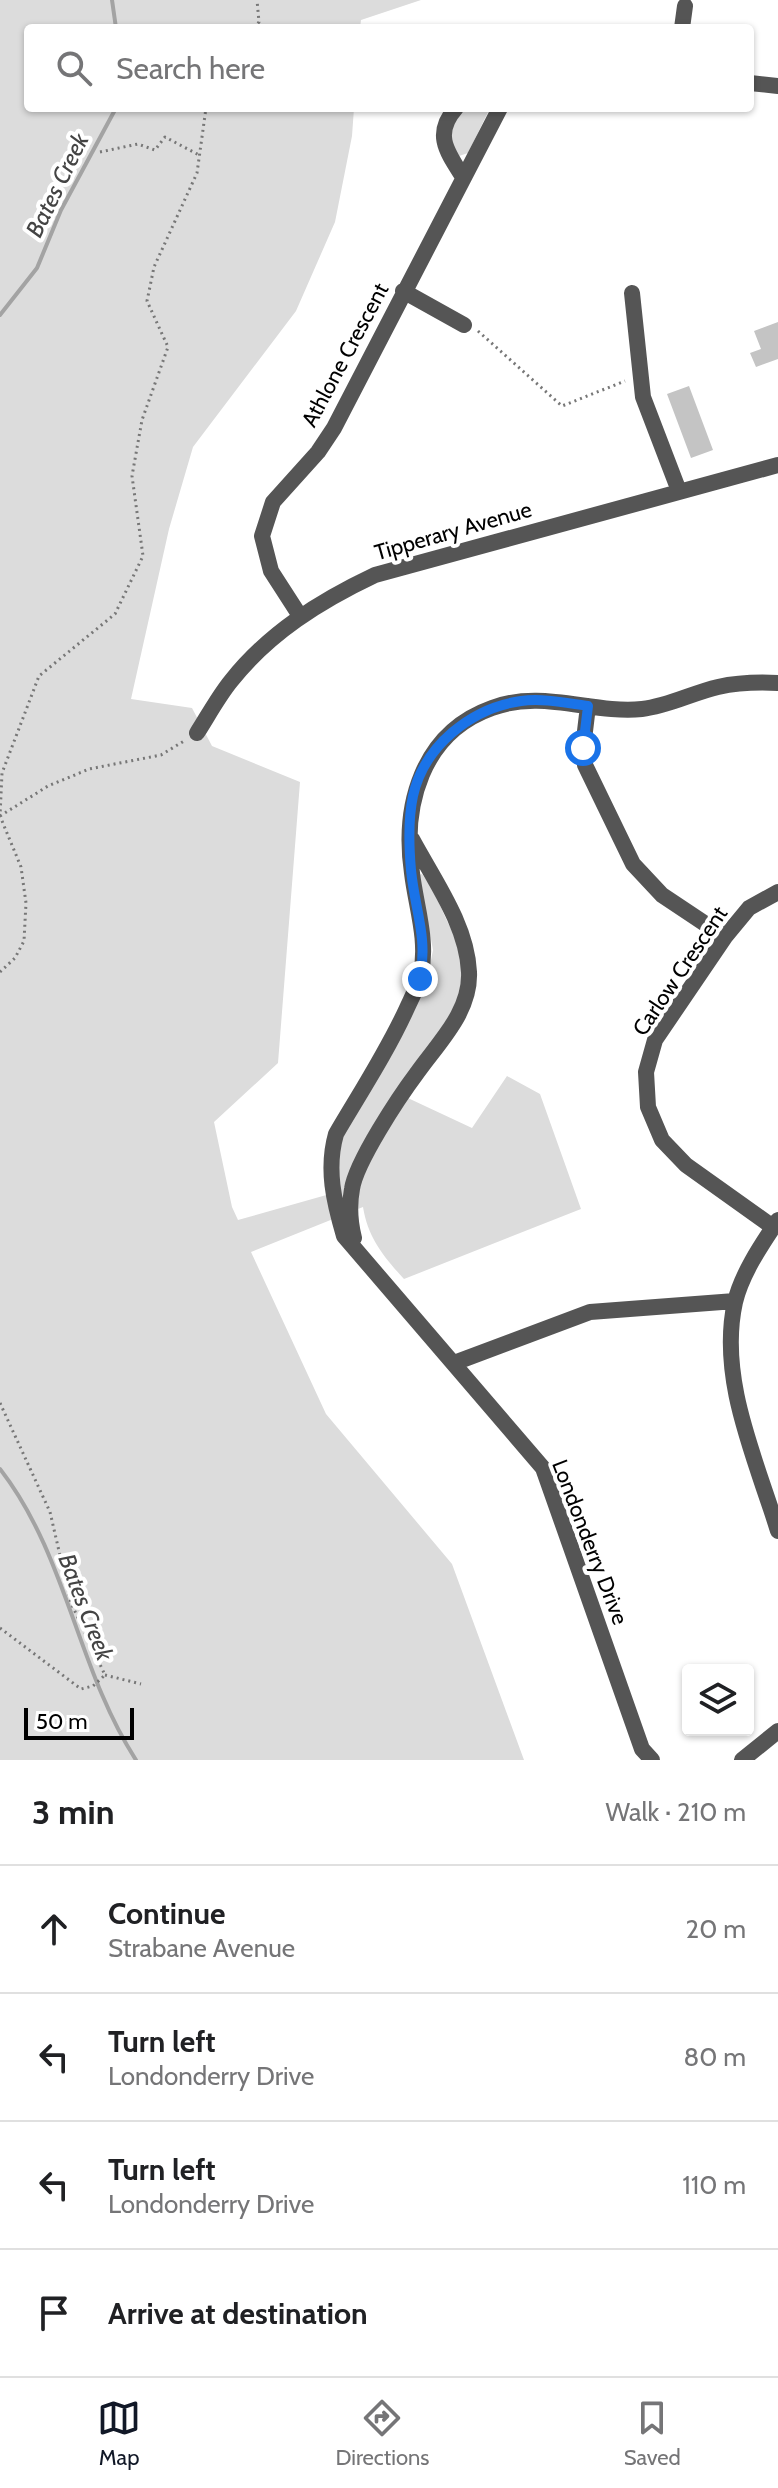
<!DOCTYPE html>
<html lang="en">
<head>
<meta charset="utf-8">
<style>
	:root { --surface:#fff; --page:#f2f2f2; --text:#202124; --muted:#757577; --line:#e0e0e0; --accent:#111827 }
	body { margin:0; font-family:Cabin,sans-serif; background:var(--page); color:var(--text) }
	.controls { position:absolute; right:24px; bottom:24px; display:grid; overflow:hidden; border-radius:8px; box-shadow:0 2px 6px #0004 }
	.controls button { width:72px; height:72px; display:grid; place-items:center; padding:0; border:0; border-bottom:2px solid var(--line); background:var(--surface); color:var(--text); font:40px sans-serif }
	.scale { position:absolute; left:24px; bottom:20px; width:110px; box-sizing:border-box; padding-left:8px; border:4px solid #000; border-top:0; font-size:22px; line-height:28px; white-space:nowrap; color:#000; -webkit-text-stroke:6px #fff; paint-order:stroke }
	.stop { position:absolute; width:24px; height:24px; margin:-18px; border:6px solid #1a73e8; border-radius:50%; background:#fff }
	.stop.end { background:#1a73e8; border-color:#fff; box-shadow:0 2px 8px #0008 }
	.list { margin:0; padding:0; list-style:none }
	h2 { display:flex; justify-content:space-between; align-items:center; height:104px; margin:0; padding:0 32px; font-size:34px }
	h2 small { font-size:26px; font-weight:400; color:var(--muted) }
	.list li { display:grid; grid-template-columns:52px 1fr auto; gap:24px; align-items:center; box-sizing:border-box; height:128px; padding:0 32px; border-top:2px solid var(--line) }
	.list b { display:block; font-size:30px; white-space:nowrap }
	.list p { margin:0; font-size:26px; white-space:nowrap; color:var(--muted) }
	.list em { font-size:26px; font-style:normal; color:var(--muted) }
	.icon { flex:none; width:44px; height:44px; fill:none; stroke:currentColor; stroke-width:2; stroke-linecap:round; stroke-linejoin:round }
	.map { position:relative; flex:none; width:778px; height:1760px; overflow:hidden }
	.search { position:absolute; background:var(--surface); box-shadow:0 2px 6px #0004; left:24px; right:24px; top:24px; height:88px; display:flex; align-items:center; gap:20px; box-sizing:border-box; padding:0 28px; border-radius:8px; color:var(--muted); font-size:30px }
	.sheet { height:616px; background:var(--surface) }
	nav { display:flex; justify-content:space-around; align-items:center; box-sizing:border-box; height:112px; border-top:2px solid var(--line); background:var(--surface); font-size:22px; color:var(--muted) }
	nav a { display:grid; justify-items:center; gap:4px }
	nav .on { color:var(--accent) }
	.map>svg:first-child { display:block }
</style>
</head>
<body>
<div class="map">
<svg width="778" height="1760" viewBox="0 0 778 1760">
	<rect width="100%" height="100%" fill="#fff"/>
	<!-- green -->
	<path fill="#dcdcdc" d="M0 0H421L361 20 360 28H28V108H354L352 136 335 222 296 311 193 447 169 529 131 699 192 708 212 746 300 782 278 1063 214 1122 232 1207 238 1220 337 1192V1152L343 1136 427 980 433 950 419 875 422 874C434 889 440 906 448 923 456 939 466 957 464 976 459 1016 417 1058 395 1092L472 1128 507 1076 540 1094 581 1209 404 1279C384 1257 368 1238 363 1207L251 1252 326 1414 452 1564 524 1760H0Z
		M466 108H490L468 153 459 156 450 141 451 122Z"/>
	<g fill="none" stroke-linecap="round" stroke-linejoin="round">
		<!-- stream -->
		<path stroke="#a3a3a3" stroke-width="4" d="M112 0 116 28
			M0 315 37 268 61 210 116 108
			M0 1469C67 1555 77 1669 136 1760"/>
	</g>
	<!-- building -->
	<path fill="#c4c4c4" d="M778 322V359L756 367 750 353 761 349 754 331Z
		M689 386 713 450 691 458 667 394Z"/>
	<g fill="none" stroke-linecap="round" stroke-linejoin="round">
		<!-- path -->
		<path stroke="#777" stroke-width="3" stroke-dasharray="2 4" stroke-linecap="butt" d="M254 28 259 22 257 0
			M100 152 138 144 155 150 165 137 199 155
			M478 331 562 406 625 381
			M0 816 48 786 70 777 89 769 161 755 184 741
			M0 972 15 958 24 941 26 903 21 867 0 816 2 773 39 676 115 614 143 556 132 476 142 420 168 347 147 301 154 267 197 173 206 108
			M0 1403 50 1512 71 1603 105 1675
			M0 1628 81 1689 93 1686 105 1675
			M105 1675 141 1684"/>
		<!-- street -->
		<path stroke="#555" stroke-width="16" d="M682 28 685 6
			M750 83 778 86
			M456 108C433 134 447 152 463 177
			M403 291 464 325
			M632 293 643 397 679 491
			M300 616 271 571 262 536 273 502 318 452 334 428 500 108
			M588 706 583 748 585 765 633 864 662 895 725 937
			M197 733C208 716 218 697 231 681 269 633 320 601 375 575L778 465
			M778 1220C762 1244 742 1273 735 1302 718 1379 756 1459 778 1531
			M773 1227 686 1165 662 1140 648 1107 646 1072 655 1040 725 937 749 908 778 892
			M354 1238C350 1222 349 1205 352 1189 356 1162 399 1097 417 1073 438 1043 471 1012 469 972 467 925 434 880 412 839
			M454 1363 590 1312 735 1301
			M652 1760 642 1749 543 1468 344 1236C334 1202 326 1169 336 1134 360 1093 387 1052 407 1008 412 997 418 986 421 974 428 939 416 907 412 873 402 805 422 733 492 708 542 689 592 714 642 709 669 706 692 693 718 687 736 683 759 682 778 683
			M742 1760 778 1731"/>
	</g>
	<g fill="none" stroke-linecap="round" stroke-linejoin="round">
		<!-- route -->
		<path stroke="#1a73e8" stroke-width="10" d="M420 979C428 936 415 911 411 870 409 847 408 819 413 796 424 746 471 708 521 701 543 698 566 703 588 706L583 748"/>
	</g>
	<g text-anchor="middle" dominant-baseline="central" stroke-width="8" stroke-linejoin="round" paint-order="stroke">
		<!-- street labels -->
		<g font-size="22" fill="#000" stroke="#fff">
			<text transform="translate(345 355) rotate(-62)">Athlone Crescent</text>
			<text transform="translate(453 531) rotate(-16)">Tipperary Avenue</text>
			<text transform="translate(680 971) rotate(-56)">Carlow Crescent</text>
			<text transform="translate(590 1542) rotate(69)">Londonderry Drive</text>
		</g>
		<!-- water labels -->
		<g font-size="24" font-style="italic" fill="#444" stroke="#fff">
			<text transform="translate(57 185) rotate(-64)">Bates Creek</text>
			<text transform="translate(86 1607) rotate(69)">Bates Creek</text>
		</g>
	</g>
</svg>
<div class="controls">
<button><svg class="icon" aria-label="layers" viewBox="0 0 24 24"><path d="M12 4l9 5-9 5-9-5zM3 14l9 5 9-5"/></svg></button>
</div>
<div class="scale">50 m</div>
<div class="stop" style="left:583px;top:748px"></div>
<div class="stop end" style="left:420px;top:979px"></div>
<div class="search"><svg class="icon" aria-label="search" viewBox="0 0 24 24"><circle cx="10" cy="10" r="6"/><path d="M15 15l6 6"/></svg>Search here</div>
</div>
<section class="sheet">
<h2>3 min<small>Walk · 210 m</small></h2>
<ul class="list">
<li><svg class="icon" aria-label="ahead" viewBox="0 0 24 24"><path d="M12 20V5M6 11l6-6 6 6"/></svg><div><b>Continue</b><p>Strabane Avenue</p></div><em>20 m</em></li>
<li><svg class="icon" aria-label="left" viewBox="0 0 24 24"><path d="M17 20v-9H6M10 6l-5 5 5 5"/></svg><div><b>Turn left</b><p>Londonderry Drive</p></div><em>80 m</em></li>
<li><svg class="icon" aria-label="left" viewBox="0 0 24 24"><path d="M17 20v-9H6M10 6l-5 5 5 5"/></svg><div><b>Turn left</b><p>Londonderry Drive</p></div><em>110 m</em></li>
<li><svg class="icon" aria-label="arrive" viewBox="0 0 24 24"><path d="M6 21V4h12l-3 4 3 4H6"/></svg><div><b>Arrive at destination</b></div></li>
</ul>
</section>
<nav>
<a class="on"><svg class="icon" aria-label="map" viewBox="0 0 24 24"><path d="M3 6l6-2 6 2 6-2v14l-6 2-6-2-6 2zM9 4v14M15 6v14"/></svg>Map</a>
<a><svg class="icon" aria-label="directions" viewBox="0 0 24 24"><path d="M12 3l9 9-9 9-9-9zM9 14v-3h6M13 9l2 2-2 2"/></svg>Directions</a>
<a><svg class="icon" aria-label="saved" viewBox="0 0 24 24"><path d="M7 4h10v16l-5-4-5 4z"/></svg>Saved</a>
</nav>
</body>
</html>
